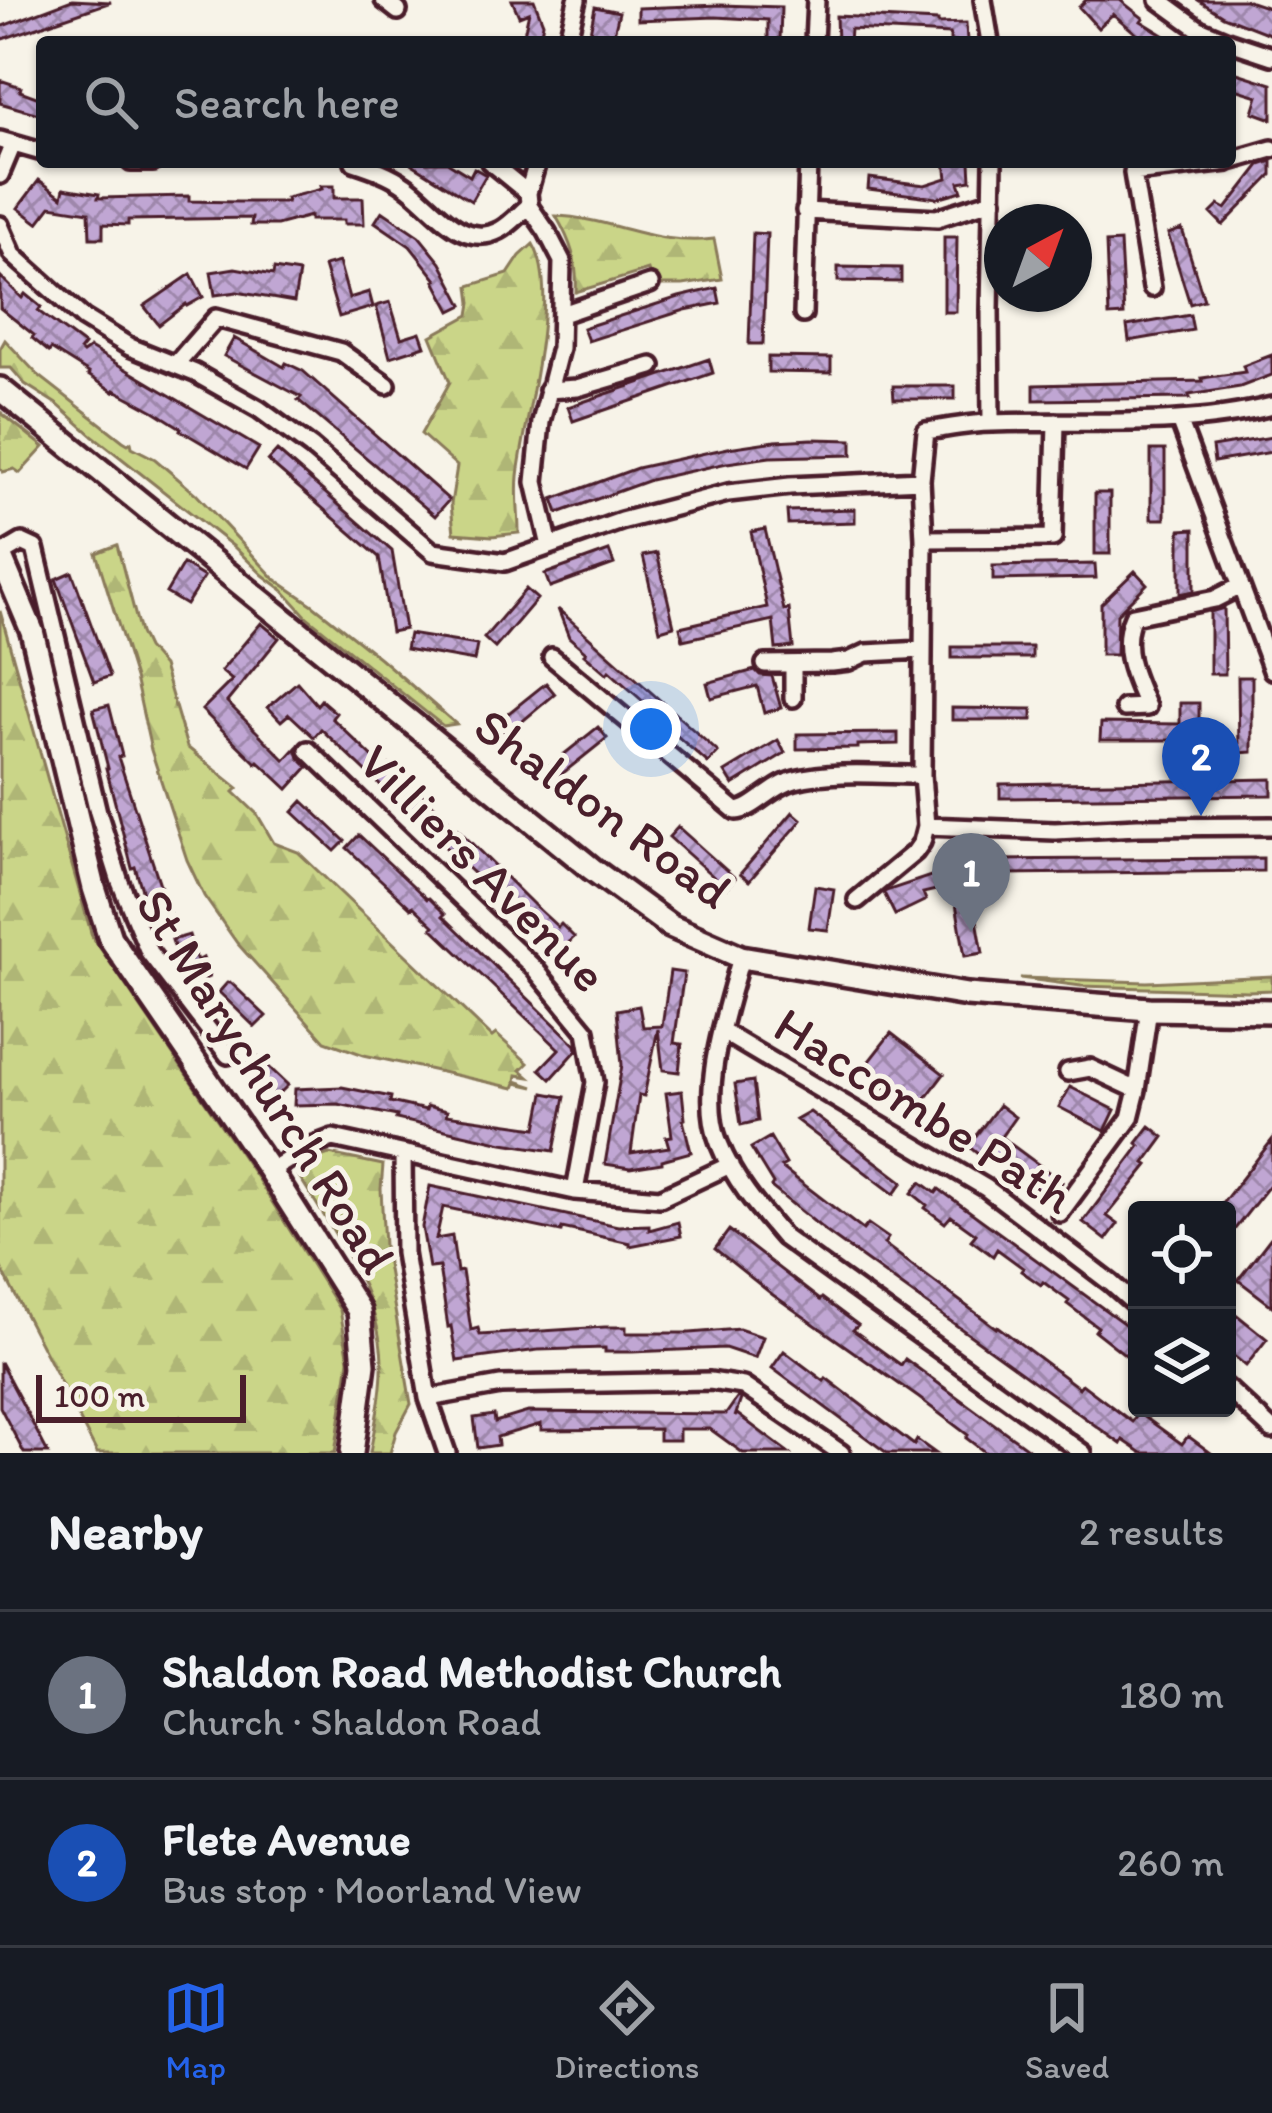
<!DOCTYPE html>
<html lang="en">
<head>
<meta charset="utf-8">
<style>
	:root { --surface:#171b24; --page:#20242c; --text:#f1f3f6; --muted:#9ea1a6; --line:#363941; --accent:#2563eb }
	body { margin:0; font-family:Itim,sans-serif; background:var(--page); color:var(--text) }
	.controls { position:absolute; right:36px; bottom:36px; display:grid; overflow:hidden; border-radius:12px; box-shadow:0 3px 9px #0004 }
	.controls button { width:108px; height:108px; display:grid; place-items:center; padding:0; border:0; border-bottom:3px solid var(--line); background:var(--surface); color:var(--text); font:60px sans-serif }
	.compass { position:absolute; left:984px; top:204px; width:108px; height:108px; border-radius:50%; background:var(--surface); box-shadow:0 3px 9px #0004; rotate:41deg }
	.scale { position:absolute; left:36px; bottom:30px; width:210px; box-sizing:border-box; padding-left:12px; border:6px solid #4a1f2b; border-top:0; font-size:33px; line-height:42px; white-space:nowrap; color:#4a1f2b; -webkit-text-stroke:9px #f7f3e8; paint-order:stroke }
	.you { position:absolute; left:651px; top:729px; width:42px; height:42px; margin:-30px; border:9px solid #fff; border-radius:50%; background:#1a73e8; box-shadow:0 0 0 18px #1a73e833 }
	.badge { display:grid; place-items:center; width:78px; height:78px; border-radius:50%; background:var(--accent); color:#fff; font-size:39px; font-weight:700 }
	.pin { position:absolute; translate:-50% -99px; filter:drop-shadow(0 3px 6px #0008) }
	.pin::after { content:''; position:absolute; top:63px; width:42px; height:36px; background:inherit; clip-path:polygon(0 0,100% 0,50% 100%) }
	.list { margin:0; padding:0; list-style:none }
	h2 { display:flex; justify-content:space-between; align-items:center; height:156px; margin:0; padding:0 48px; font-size:51px }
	h2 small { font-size:39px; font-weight:400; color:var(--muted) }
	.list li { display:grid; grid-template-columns:78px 1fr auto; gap:36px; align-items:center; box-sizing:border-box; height:168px; padding:0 48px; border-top:3px solid var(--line) }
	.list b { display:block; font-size:45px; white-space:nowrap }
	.list p { margin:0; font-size:39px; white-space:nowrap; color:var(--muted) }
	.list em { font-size:39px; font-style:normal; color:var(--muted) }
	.icon { flex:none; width:66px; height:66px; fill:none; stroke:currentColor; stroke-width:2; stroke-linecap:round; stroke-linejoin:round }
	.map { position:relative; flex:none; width:1272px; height:1453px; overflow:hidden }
	.search { position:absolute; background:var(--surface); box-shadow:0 3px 9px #0004; left:36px; right:36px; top:36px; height:132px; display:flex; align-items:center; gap:30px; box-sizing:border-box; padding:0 42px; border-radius:12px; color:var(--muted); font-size:45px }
	.sheet { height:492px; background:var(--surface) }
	nav { display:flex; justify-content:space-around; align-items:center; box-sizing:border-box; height:168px; border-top:3px solid var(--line); background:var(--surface); font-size:33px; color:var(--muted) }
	nav a { display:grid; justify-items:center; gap:6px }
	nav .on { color:var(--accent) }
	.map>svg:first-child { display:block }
</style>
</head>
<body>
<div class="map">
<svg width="1272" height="1453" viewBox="0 0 1272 1453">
	<defs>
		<pattern id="forest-firs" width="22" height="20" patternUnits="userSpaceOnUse" patternTransform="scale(3)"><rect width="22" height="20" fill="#cad588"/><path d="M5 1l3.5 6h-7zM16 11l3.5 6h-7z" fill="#afb676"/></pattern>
		<pattern id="building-cross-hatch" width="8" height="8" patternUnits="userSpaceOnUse" patternTransform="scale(3)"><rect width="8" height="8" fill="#c0a6d3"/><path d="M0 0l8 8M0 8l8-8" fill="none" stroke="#9e87ab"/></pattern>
	</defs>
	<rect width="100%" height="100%" fill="#f7f3e8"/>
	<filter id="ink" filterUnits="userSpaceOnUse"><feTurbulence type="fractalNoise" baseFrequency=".00833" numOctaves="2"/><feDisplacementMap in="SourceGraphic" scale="24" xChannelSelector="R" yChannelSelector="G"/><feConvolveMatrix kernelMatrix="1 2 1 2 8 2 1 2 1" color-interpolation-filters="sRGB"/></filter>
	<g filter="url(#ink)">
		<!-- forest -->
		<path fill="url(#forest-firs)" stroke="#8a7a5a" stroke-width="3" d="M556 216C611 218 656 247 714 239L722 279 683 285H653L648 270 576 292C578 262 571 242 556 216Z
			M533 244C562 292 524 420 518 476 516 495 519 515 519 533L492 536 454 533 451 504 457 466 421 434 450 382 431 336 469 315 471 303 469 286 508 274 520 256Z
			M5 340 37 374 123 441 128 444 131 442 132 447 155 459 196 494 275 579 313 605 380 658 456 724 443 726 307 617 283 590 263 575 234 547 92 435 58 405 25 384 11 368H0V349Z
			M0 412 44 447 20 473 14 469 3 472 0 468Z
			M117 545 140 633 147 648 163 666 187 747 238 788 234 792 257 814 274 843 298 852 492 1037 496 1034 528 1063 521 1070 529 1077 517 1075 516 1081 534 1087 516 1083 514 1088 364 1055 325 1041 237 943 204 896 187 860 151 750 135 678 96 553Z
			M0 611 92 936 257 1178 340 1310 349 1360 335 1453H97L0 1266Z
			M1272 976V990L1248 991 1081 986 1020 978 1147 982Z
			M329 1154 383 1165 381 1189 384 1246 411 1404 396 1432 390 1453H370C375 1423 383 1391 382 1361 380 1294 333 1231 299 1176L323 1156Z"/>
		<!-- building -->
		<path fill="url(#building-cross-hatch)" stroke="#4a1f2b" stroke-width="3" d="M72 0 111 2 0 40V27Z
			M512 0H534L543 23 539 42H522L529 12 519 16Z
			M1086 0H1120L1143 18 1141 21 1175 42H1146L1113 14 1098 28 1079 7Z
			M1198 0H1245L1272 9V35L1223 16Z
			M720 5 781 7 780 42H768V20L716 17 638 20V8Z
			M595 7 619 12 612 42H588Z
			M836 16 938 21V24L966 23 967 42H950V34L850 29 849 42H837Z
			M1237 73 1272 84V119L1253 112 1258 96 1232 88Z
			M0 80 21 87 20 91 42 99V115L0 103Z
			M1272 161V175L1223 225 1211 213 1219 205 1226 209 1260 165Z
			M409 162H447L470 176 474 168 486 175 471 201Z
			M945 162H970L971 180 959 182 962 191 937 198 868 189 869 178 925 185 947 178Z
			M39 180 62 197 64 188 99 194 98 198 189 196V201L238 202H287L286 198 322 189 321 186H334V198H363L364 224H344V220H310V216L277 225H251L252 218 128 220V225L103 224V238H90L89 212 51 206 38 223 18 208Z
			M382 211 419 236 441 263 463 305 451 311 435 281 437 280 410 246 375 222Z
			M1182 229 1204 300 1190 304 1168 234Z
			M753 233 767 234 763 344H749Z
			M944 237H957L956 312H944Z
			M1120 242 1124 315 1109 316 1106 243Z
			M339 262 349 298 369 292 373 307 339 317 324 266Z
			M838 267 901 268V282L838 281Z
			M235 268 273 275 274 269 299 273 294 302 237 292 215 295 211 272Z
			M191 274 203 297 187 306 186 304 159 325 144 306Z
			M0 276 22 298 25 294 41 307 38 311 84 345 80 350 83 353 90 348 259 448 246 469 180 430 181 428 154 411 115 390 114 392 88 375 89 373 51 349 49 352 32 338 34 335 0 308Z
			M717 288 720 303 685 310 588 341 583 328 679 297Z
			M390 302 401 338 420 332 425 346 390 357 376 306Z
			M1190 315 1193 330 1129 341 1127 326Z
			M234 338 284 367 286 363 303 371 449 500 435 516 298 400 301 397 224 356Z
			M1272 355V375L1240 387 1189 395 1190 398 1034 400V385L1203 381 1202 378 1245 372 1243 366Z
			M768 357 831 358V373L768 372Z
			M709 359 713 373 573 421 568 407Z
			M893 386H955V399H894Z
			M1272 437V452L1214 462 1212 447Z
			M812 439 852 440V455L770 457 727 463 650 480 558 513 553 499 637 468 728 448 775 441Z
			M1151 450H1165V519H1151Z
			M277 451 392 551 405 629 391 632 379 557 268 461Z
			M1095 493H1110V554H1095Z
			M855 509V522L788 524 787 511Z
			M765 529 784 610 789 609 793 647 776 649 773 620 683 640 680 627 767 607 751 532Z
			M1194 529V591L1180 594V530Z
			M609 551 614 564 550 587 545 574Z
			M657 553 674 626 660 630 643 556Z
			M183 564 204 577 186 605 166 593Z
			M1095 564 1096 578 993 580V566Z
			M1135 571 1147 584 1117 614 1116 655H1101V604Z
			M72 572 110 676 94 682 56 579Z
			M526 589 537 599 495 648 484 638Z
			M1224 608 1225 674H1210V612Z
			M558 609 718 752 708 763 654 716 656 713 609 671 607 674 584 654 586 652 569 637Z
			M261 623 279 638 227 702 285 760 296 748 299 758 308 767 288 789 258 761 256 763 202 710 232 680 221 671Z
			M409 634 477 645 474 661 406 649Z
			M952 647H1032V658H952Z
			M755 670 760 675 772 676 781 708 764 713 757 686 711 698 707 683Z
			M1238 677H1252V752L1239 753Z
			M297 682 317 705 321 700 336 713 332 718 386 770 390 765 413 785 534 905 558 927 561 924 574 937 558 954 321 729 314 737 289 714 281 721 268 707Z
			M546 683 555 694 506 735 496 723Z
			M1180 703H1199V738H1173V740H1100L1101 723 1180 724Z
			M109 705 122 756 118 757 173 924 159 928 151 902 146 903 135 867 132 868 106 768H108L93 709Z
			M952 708 1032 709V720H952Z
			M598 727 607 738 557 778 548 767Z
			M898 733V744L858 745V748L797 749V734Z
			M778 740 785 753 733 785 725 772Z
			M1272 779V795L1000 798V784Z
			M303 801 345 841 335 851 293 812Z
			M793 812 802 820 749 881 740 874Z
			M678 827 735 878 726 888 669 837Z
			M359 835 427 899 429 898 445 914 443 916 576 1045 577 1050 551 1079 540 1069 559 1049 432 928 434 926 413 906 411 908 347 848Z
			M984 858V860L1263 858V871L998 874 970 881 983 953 965 956 953 886 923 893 926 900 895 915 884 893 886 891Z
			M815 886 834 889 828 930 809 928Z
			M189 935 197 961 203 958 209 977 202 980 206 990 196 993 184 957 178 959 172 940Z
			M670 971 684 973 674 1043 682 1044 679 1072 663 1070 658 1029 644 1096 639 1095 631 1153 669 1147 666 1137 672 1136 666 1093 682 1091 685 1119 683 1120 691 1152 662 1160V1163L630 1168 605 1164 622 1065 617 1010 639 1006 643 1027 662 1026Z
			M227 983H231L266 1016 255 1027 219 992Z
			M891 1033 944 1074 916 1111 862 1070Z
			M254 1053 288 1085 276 1097 243 1065Z
			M753 1081 758 1121 741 1125 735 1084Z
			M342 1087 391 1097 390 1102 426 1110 427 1106 447 1111 446 1115 537 1128 544 1093 565 1097 554 1151 503 1143 396 1119 397 1116 338 1104 294 1105 295 1089Z
			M1070 1087 1115 1110 1105 1131 1059 1107Z
			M999 1105 1015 1117 1001 1137 1062 1182 1050 1198 988 1153 984 1159 968 1146Z
			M810 1112 903 1182 894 1194 796 1120Z
			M1150 1126 1164 1137 1145 1163 1148 1165 1107 1216 1118 1224 1106 1240 1083 1222 1140 1146 1137 1143Z
			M770 1137 786 1164 781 1167 863 1230 868 1224 888 1238 884 1244 996 1328 997 1326 1079 1388 1082 1384 1132 1422 1139 1413 1182 1444 1188 1436 1211 1453H1142L1123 1440 1121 1444 828 1233 771 1187 773 1184 751 1148Z
			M1272 1140V1182L1227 1239V1210H1217Z
			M921 1182 936 1193 939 1189 1137 1333V1364L1095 1331 1098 1327 1067 1304 1069 1301 1043 1282 1041 1285 1021 1271 1023 1268 997 1249 993 1256 971 1240 976 1234 951 1216 945 1223 925 1208 927 1205 912 1193Z
			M430 1186 618 1226 649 1225V1230L678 1222 681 1236 630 1246V1243L562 1228 561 1232 443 1207 436 1239 452 1236 457 1272 462 1271 471 1330 478 1328 480 1335 605 1327H626V1333H690L739 1329 763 1337 755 1358 725 1348 632 1352H605V1348L538 1350 457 1361 451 1326 448 1327 439 1267 429 1268 422 1227Z
			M729 1230 820 1300 822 1298 858 1325 853 1330 901 1365 905 1359 1034 1453H986L966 1438 968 1435 919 1398 773 1295 715 1249Z
			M1272 1236V1306L1238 1280Z
			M1237 1315 1267 1339 1246 1366 1227 1351V1328Z
			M784 1351 824 1381 826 1378 914 1445 917 1440 935 1453H887L772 1368Z
			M0 1362 23 1405 48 1453H24L0 1407Z
			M738 1397 741 1399 735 1417 737 1414 789 1453H743L710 1429H679V1440H659V1429L541 1430V1424L497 1437 498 1445 478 1448 474 1418 494 1415 495 1422 528 1412 726 1414Z"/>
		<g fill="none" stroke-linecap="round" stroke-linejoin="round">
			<!-- street casing -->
			<g stroke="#4a1f2b" stroke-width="24">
				<path id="street" d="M384 0 398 11
					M983 0 990 42
					M1159 0 1199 29 1230 42
					M567 42 577 0
					M814 42 816 0
					M1230 42 1272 56
					M0 140 42 152
					M1230 161 1272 149
					M131 162H153
					M354 162C372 168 390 174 405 185 433 204 461 251 500 230 511 224 520 213 529 206
					M490 162 528 193
					M1135 162 1133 173 1152 288
					M1133 173 1228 162
					M0 175 13 144
					M529 203 528 193 537 162
					M529 206 547 232 562 261 560 348 541 422 535 482 550 546
					M805 211 937 218 993 200
					M0 225 13 255 83 318 130 347 195 373 259 409 311 447 433 552 505 562 621 521 728 493 790 486 921 480
					M562 314 650 284
					M803 314 808 162
					M175 365 216 318 341 352 387 385
					M548 390 577 388 652 366
					M1179 420 1272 670
					M991 422 990 310 993 162
					M924 539 1053 538 1056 422
					M0 555 22 542 35 548 98 812 120 882 149 952 228 1055
					M552 657 736 811C754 810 771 786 795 780 835 770 881 775 922 775
					M765 664 832 663 849 661 866 653 923 650
					M793 698V665
					M1124 708 1147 707C1134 678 1119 647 1133 616L1215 599 1239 587
					M308 750 534 968 586 1031 595 1082 575 1191
					M926 826 1055 831 1138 827 1272 826
					M857 900 915 852 922 842 926 826 922 775 924 539 921 480 926 431C948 428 970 423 992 423 1084 420 1181 429 1272 406
					M741 957C727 1009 698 1091 719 1143 733 1179 758 1208 783 1237L1083 1453
					M721 1031 986 1188 1111 1283 1137 1306
					M1068 1072 1090 1068 1137 1090
					M403 1155 404 1253 428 1398 447 1453
					M270 1171 309 1147 333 1138 575 1191 660 1198 730 1165
					M1060 1213 1130 1118 1137 1090 1149 1009
					M1227 1388 1272 1430
					M428 1398 501 1385 710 1381 743 1386 841 1453"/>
			</g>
			<!-- secondary casing -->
			<g stroke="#4a1f2b" stroke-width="30">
				<path id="secondary" d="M0 389 592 869 670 926 741 957 967 995 1149 1009 1272 1011
					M0 555 32 631 94 888 110 938 270 1171 359 1311 364 1364 352 1453"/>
			</g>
			<!-- street -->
			<use href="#street" stroke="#f7f3e8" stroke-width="15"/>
			<!-- secondary -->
			<use href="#secondary" stroke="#f7f3e8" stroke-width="21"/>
		</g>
	</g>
	<g text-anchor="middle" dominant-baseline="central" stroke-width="10" stroke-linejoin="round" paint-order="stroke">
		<!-- street labels -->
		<g font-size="51" fill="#4a1f2b" stroke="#f7f3e8">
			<text transform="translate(603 808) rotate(36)">Shaldon Road</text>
			<text transform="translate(483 868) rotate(45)">Villiers Avenue</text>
			<text transform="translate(266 1081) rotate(58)">St Marychurch Road</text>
			<text transform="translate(924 1110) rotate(32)">Haccombe Path</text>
		</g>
	</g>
</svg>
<div class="controls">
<button><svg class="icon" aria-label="locate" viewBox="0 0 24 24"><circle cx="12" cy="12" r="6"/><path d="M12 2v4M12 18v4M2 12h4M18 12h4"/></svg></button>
<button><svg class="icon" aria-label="layers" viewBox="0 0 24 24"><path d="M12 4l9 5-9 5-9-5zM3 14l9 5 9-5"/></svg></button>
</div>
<svg class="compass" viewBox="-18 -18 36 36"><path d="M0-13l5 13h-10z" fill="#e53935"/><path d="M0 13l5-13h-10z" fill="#9ea1a6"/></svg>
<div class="scale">100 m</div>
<div class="you"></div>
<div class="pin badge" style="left:971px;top:932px;background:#6b7280">1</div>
<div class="pin badge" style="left:1201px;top:816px;background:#1a4fb4">2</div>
<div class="search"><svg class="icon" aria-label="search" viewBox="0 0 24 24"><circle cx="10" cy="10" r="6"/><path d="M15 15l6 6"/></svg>Search here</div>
</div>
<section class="sheet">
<h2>Nearby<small>2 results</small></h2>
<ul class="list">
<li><span class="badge" style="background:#6b7280">1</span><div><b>Shaldon Road Methodist Church</b><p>Church · Shaldon Road</p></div><em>180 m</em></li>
<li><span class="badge" style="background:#1a4fb4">2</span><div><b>Flete Avenue</b><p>Bus stop · Moorland View</p></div><em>260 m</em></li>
</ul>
</section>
<nav>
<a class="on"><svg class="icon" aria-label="map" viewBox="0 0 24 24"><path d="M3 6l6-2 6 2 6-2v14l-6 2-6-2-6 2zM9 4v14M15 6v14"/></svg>Map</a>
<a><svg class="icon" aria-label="directions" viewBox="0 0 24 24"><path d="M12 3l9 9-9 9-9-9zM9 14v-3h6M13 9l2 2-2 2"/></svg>Directions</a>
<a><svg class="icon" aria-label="saved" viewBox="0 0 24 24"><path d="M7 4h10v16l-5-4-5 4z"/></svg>Saved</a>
</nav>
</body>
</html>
